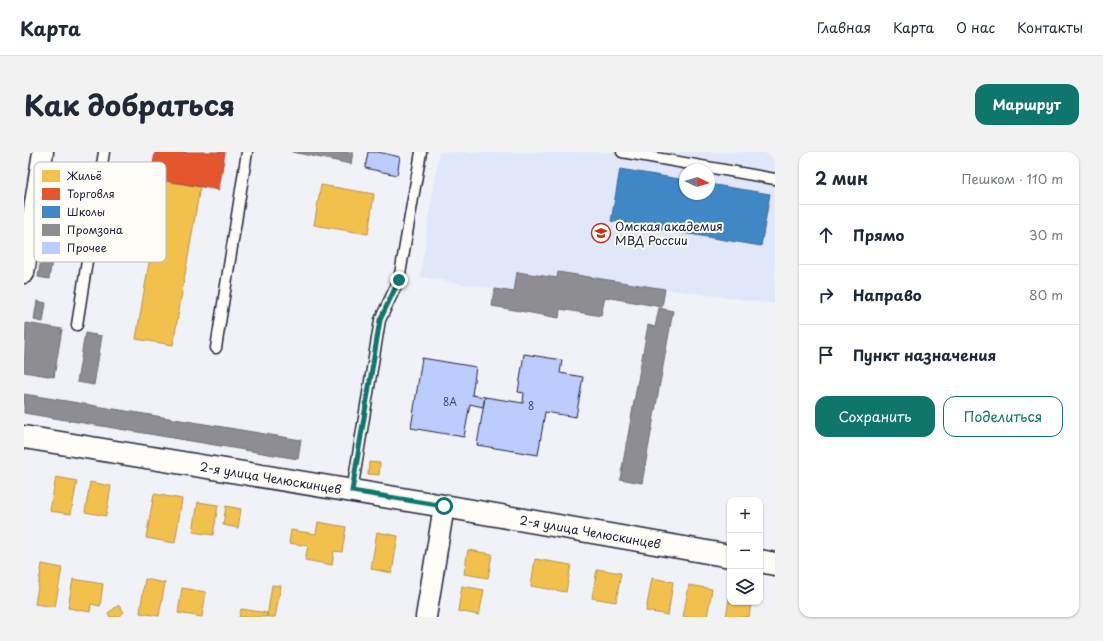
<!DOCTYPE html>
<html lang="ru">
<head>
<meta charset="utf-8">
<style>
	:root { --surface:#fff; --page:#f2f2f3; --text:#1f2937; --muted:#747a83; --line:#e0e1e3; --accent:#0f766e }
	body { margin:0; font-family:"Playpen Sans",sans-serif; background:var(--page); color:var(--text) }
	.controls { position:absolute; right:12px; bottom:12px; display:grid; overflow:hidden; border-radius:8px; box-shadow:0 1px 3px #0004 }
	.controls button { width:36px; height:36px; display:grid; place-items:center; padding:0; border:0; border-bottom:1px solid var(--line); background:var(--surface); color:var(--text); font:20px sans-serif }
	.compass { position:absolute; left:655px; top:12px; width:36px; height:36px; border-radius:50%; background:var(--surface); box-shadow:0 1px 3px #0004; rotate:94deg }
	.stop { position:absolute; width:12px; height:12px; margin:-9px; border:3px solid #0f766e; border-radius:50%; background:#fff }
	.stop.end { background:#0f766e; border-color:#fff; box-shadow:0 1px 4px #0008 }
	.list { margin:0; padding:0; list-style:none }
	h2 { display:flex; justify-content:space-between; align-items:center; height:52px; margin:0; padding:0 16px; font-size:17px }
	h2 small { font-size:13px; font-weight:400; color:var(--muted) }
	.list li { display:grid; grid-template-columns:26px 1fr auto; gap:12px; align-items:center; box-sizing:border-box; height:60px; padding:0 16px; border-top:1px solid var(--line) }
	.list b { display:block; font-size:15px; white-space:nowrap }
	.list em { font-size:13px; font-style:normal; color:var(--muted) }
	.actions { display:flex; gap:8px; padding:12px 16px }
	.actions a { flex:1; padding:9px 0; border:1px solid var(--accent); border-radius:12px; text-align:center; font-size:14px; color:var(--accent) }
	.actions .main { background:var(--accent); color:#fff }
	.icon { flex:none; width:22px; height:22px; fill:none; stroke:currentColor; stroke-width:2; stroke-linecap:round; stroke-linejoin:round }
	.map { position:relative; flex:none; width:751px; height:465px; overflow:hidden; border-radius:12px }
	header { display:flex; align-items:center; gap:24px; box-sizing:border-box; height:56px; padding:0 20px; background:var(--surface); border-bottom:1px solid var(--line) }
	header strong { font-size:19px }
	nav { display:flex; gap:22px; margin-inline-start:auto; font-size:14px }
	.intro { display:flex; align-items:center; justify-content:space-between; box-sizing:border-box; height:96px; padding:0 24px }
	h1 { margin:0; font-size:28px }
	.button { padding:10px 18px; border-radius:12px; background:var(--accent); color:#fff; font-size:14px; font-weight:700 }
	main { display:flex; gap:24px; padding:0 24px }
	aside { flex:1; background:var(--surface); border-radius:12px; box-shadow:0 1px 3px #0004 }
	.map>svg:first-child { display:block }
</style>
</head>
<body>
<header>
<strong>Карта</strong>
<nav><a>Главная</a><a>Карта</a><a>О нас</a><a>Контакты</a></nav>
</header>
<div class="intro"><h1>Как добраться</h1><a class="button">Маршрут</a></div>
<main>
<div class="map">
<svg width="751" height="465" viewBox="0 0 751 465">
	<rect width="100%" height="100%" fill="#f0f2f8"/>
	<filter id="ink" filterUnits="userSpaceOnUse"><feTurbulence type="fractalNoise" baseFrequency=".025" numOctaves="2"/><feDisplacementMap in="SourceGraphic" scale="8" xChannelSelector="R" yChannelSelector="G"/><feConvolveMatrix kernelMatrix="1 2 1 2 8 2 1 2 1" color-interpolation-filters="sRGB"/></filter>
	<g filter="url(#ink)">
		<!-- built -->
		<path fill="#e0e7f9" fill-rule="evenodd" d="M415 0H751V152L641 137 535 120 533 126 493 120 490 140 396 125ZM661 18H685V42H661Z"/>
		<!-- homes -->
		<path fill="#f2c14e" stroke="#b49148" d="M139 29 176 35 149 193 112 187Z
			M297 33 350 42 344 82 290 73Z
			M345 310 356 311 355 323 344 322Z
			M32 325 53 329 47 362 26 359Z
			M66 330 87 334 82 364 61 360Z
			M130 342 158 347 151 391 122 386Z
			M174 350 194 353 189 383 169 380Z
			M202 354 217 357 214 376 199 373Z
			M294 370 322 375 318 400 310 399 308 413 281 408 284 394 265 391 267 378 292 382Z
			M353 380 374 384 368 421 347 417Z
			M444 398 468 402 464 426 440 422Z
			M511 407 547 413 542 440 507 434Z
			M18 412 38 416 31 455 11 452Z
			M573 417 597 421 592 450 568 446Z
			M628 426 649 430 644 463 622 459Z
			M49 427 79 432 76 454 67 452 66 460 44 456Z
			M121 427 141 431 135 464 116 461Z
			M248 433 257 434 251 465H243Z
			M665 433 688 437 683 465H659Z
			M438 434 460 438 455 463 434 459Z
			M158 436 182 440 178 465 154 461Z
			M706 440V450H727L725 465H702Z
			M95 453 100 460 94 465H86L84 461Z
			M217 457 243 461 242 465H215Z"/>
		<!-- shops -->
		<path fill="#e4572e" stroke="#aa4732" d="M131 0H201L195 38 127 26Z"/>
		<!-- schools -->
		<path fill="#3f88c5" stroke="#36699c" d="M596 17 661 28V42H685V32L746 42 737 94 587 69Z"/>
		<!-- industry -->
		<path fill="#8d8d92" stroke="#6d6d78" d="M268 0H329L327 12Z
			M20 87 31 89 25 127 14 125Z
			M493 120 533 126 534 120 641 137 638 155 581 145 577 164 536 157 535 166 468 154 471 137 490 140Z
			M13 149 22 151 19 170 10 168Z
			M635 156 649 159 618 331 596 327 624 173 631 175Z
			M2 171 38 177 30 225 0 220Z
			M61 181 78 184 70 233 53 230Z
			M0 242 277 288 274 307 0 261Z"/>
		<!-- building -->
		<path fill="#bcccfc" stroke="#22223b" d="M344 0H354L376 5 373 23 341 16Z
			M500 202 538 208 536 221 559 225 552 265 521 260 514 303 453 293 461 245 499 251 500 241 494 240Z
			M398 206 452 215 448 243 461 245 459 255 446 252 440 285 387 276Z"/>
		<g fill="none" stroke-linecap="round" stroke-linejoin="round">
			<!-- lane casing -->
			<g stroke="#22223b" stroke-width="13">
				<path id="lane" d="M598 0 751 27
					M53 173 80 0
					M192 196 223 0
					M328 339 356 168 375 128 397 0"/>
			</g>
			<!-- street casing -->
			<g stroke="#22223b" stroke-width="23">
				<path id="street" d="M0 121 19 0
					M402 465 420 354"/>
			</g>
			<!-- secondary casing -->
			<g stroke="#22223b" stroke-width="25">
				<g id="secondary">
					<path id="s1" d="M0 285 420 354 706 404"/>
					<path d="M736 409 751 412"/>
				</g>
			</g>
			<!-- lane -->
			<use href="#lane" stroke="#fdfcf7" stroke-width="10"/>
			<!-- street -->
			<use href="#street" stroke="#fdfcf7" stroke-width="20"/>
			<!-- secondary -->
			<use href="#secondary" stroke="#fdfcf7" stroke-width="22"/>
		</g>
	</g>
	<g fill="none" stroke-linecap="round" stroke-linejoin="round" filter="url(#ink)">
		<!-- route -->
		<path stroke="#0f766e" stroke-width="5" d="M375 128 356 168 328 339 420 354"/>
	</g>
	<!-- icons -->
	<defs>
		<g id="university-ring" transform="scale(1)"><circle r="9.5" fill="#fdfcf7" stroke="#c8321e" stroke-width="1.5"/><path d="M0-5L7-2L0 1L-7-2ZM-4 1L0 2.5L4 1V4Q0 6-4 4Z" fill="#c8321e"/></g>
	</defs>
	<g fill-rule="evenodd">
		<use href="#university-ring" x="577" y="81"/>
	</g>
	<g text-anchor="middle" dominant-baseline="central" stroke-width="4" stroke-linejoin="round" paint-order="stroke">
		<!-- number labels -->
		<g font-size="10" fill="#484c6b">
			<text x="426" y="249">8А</text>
			<text x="507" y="253">8</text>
		</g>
		<!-- poi labels -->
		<g font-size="12" fill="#22223b" stroke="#fdfcf7" text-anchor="start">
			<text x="591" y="74">Омская академия<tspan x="591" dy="14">МВД России</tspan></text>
		</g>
		<!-- street labels -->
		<g font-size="12" fill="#22223b" stroke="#fdfcf7">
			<text stroke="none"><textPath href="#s1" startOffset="250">2-я улица Челюскинцев</textPath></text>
			<text stroke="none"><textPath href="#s1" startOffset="574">2-я улица Челюскинцев</textPath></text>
		</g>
	</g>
	<!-- legend -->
	<rect x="10" y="10" width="132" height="100" rx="6" fill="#fdfcf7" stroke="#bbbbbf" stroke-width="1"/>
	<rect x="18" y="18" width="18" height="12" fill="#f2c14e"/>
	<rect x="18" y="36" width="18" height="12" fill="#e4572e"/>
	<rect x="18" y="54" width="18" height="12" fill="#3f88c5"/>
	<rect x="18" y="72" width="18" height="12" fill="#8d8d92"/>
	<rect x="18" y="90" width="18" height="12" fill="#bcccfc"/>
	<g font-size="11" fill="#22223b">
		<text x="43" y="28">Жильё</text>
		<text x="43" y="46">Торговля</text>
		<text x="43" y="64">Школы</text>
		<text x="43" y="82">Промзона</text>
		<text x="43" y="100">Прочее</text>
	</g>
</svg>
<div class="controls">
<button>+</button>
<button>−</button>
<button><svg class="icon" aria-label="layers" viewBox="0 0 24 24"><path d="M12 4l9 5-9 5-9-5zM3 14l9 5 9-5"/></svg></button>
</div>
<svg class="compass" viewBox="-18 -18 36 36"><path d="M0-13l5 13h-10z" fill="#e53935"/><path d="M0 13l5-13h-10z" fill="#747a83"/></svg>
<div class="stop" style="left:420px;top:354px"></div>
<div class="stop end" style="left:375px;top:128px"></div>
</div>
<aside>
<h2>2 мин<small>Пешком · 110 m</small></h2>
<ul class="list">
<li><svg class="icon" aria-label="ahead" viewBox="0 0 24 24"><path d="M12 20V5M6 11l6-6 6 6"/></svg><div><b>Прямо</b></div><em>30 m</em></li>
<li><svg class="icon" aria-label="right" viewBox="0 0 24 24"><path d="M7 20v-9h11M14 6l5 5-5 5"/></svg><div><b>Направо</b></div><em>80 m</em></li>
<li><svg class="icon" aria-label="arrive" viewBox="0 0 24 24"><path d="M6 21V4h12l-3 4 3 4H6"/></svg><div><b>Пункт назначения</b></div></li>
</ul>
<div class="actions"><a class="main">Сохранить</a><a>Поделиться</a></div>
</aside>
</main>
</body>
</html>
